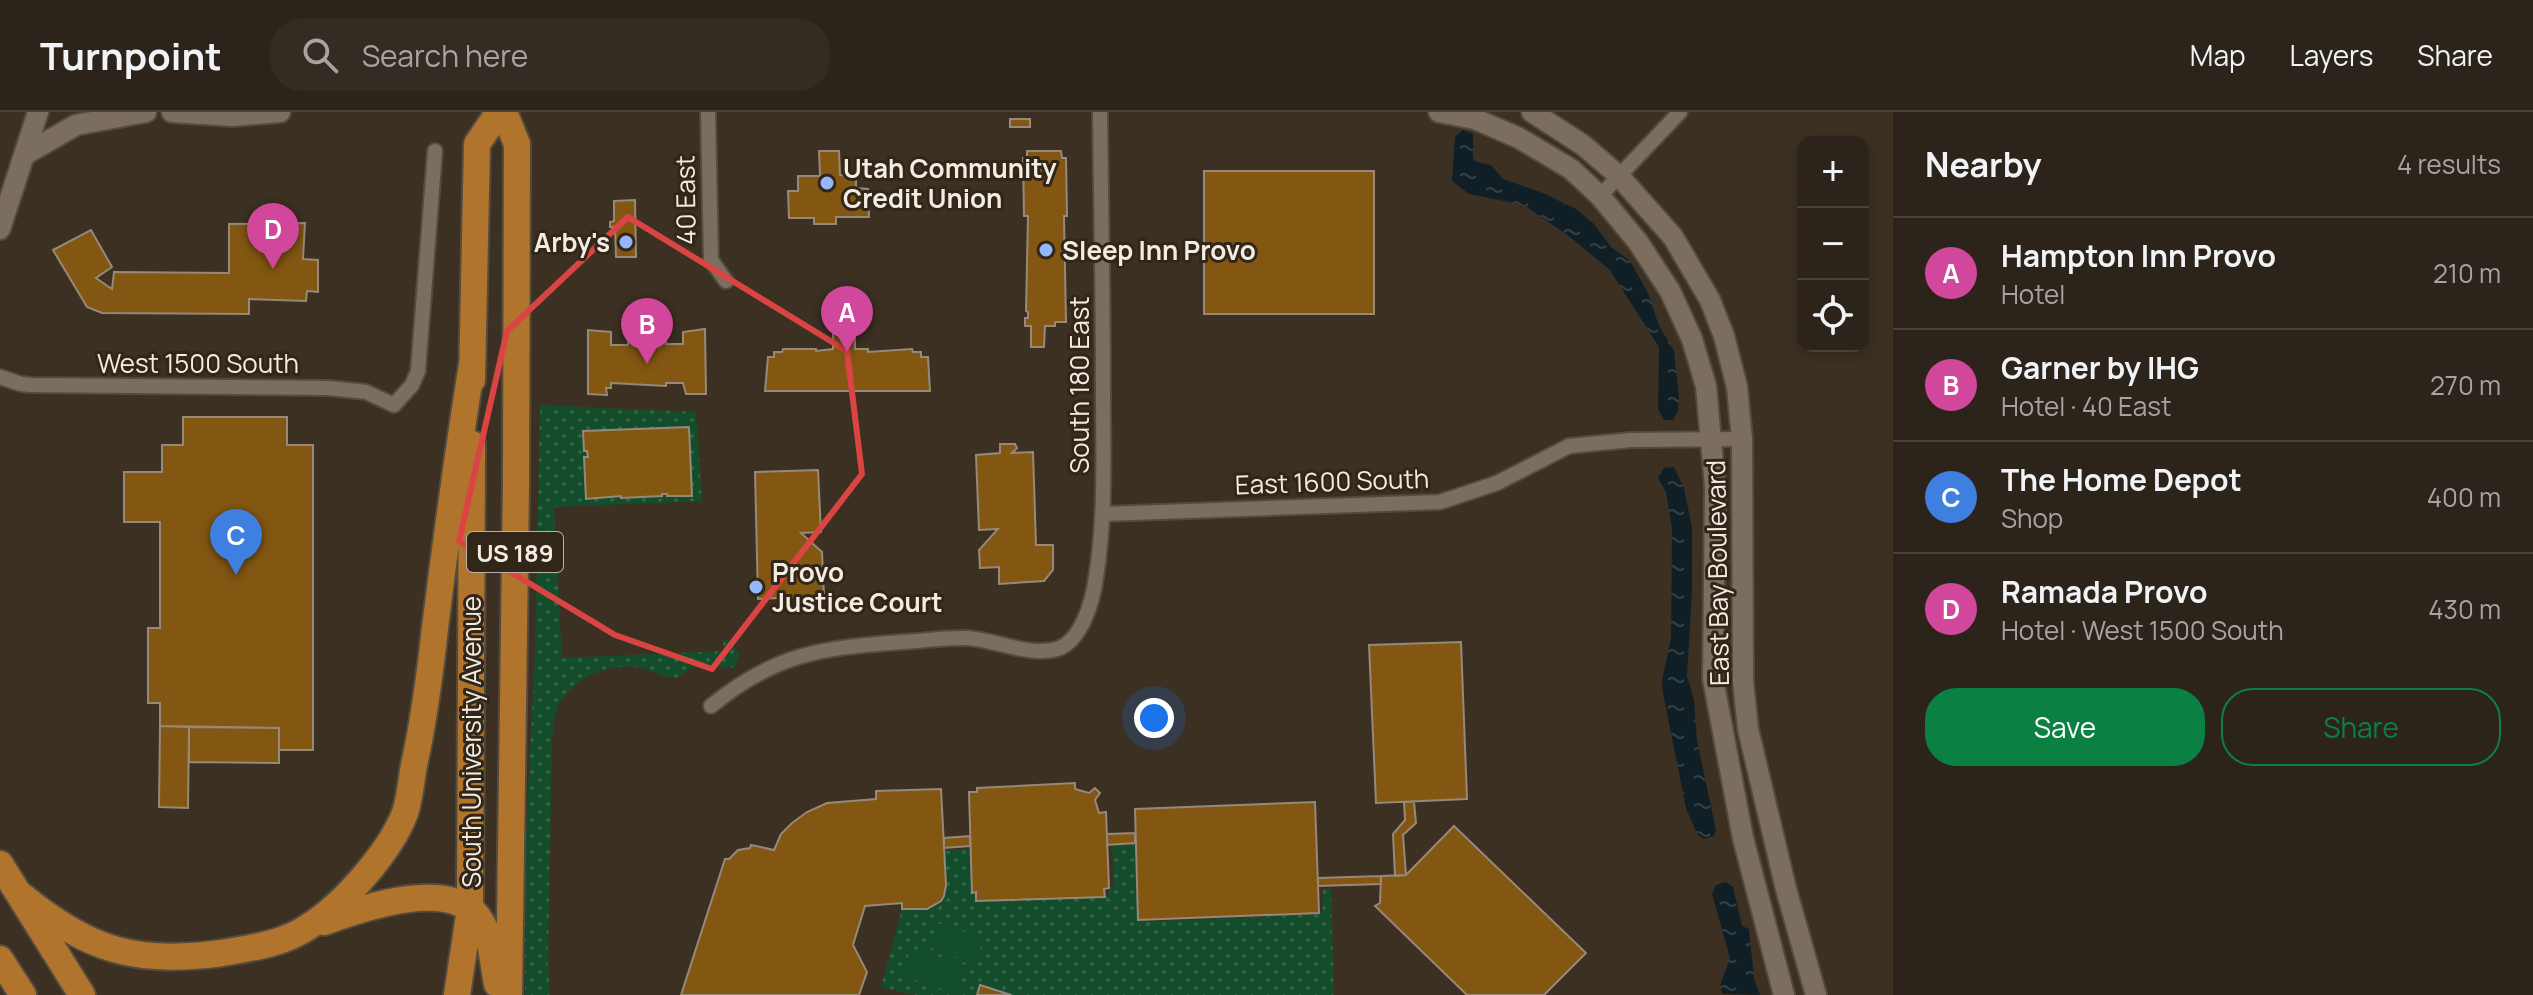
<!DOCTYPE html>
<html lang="en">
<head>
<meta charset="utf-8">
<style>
	:root { --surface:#2c241a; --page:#342c23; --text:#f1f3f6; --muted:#a6a4a2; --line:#484139; --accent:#0b8043 }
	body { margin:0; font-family:Manrope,sans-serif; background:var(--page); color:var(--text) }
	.controls { position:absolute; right:24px; top:24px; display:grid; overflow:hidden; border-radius:16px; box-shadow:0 4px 12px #0003 }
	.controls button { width:72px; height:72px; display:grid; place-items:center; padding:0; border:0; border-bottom:2px solid var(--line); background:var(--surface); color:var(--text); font:40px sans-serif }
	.you { position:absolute; left:1154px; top:606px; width:28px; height:28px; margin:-20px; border:6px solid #fff; border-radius:50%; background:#1a73e8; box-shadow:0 0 0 12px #1a73e833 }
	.badge { display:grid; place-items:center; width:52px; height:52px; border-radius:50%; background:var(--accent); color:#fff; font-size:26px; font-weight:700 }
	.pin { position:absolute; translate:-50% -66px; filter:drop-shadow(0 2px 4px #0008) }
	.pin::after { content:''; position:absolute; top:42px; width:28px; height:24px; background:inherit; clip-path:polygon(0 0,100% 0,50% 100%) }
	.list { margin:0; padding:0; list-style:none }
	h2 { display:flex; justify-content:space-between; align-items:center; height:104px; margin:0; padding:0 32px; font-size:34px }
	h2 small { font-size:26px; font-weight:400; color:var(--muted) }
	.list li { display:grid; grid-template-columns:52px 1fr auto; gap:24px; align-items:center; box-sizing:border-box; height:112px; padding:0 32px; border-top:2px solid var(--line) }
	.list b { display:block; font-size:30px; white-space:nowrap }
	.list p { margin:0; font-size:26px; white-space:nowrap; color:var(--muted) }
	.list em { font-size:26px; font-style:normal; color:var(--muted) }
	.actions { display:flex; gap:16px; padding:24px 32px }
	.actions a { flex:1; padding:18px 0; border:2px solid var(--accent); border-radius:32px; text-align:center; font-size:28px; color:var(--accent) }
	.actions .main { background:var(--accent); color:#fff }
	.icon { flex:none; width:44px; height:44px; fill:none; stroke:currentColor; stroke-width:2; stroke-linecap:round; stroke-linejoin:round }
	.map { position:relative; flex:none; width:1893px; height:883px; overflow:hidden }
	header { display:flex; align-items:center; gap:48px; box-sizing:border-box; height:112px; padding:0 40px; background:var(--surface); border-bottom:2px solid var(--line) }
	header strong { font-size:38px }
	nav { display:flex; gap:44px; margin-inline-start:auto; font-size:28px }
	.search { width:560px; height:72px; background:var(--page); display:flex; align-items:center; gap:20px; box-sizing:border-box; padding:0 28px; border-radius:32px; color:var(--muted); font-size:30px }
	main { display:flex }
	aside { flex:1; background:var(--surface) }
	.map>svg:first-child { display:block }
</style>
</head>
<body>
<header>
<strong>Turnpoint</strong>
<div class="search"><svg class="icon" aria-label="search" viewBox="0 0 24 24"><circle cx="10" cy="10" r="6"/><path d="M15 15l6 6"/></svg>Search here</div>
<nav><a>Map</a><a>Layers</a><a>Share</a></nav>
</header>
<main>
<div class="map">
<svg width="1893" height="883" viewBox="0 0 1893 883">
	<defs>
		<pattern id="grass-dots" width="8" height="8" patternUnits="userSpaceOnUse" patternTransform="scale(2)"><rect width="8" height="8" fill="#144d2c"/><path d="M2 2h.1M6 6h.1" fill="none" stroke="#37674a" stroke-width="1.8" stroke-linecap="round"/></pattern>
		<pattern id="water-ripples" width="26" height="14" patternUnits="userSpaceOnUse" patternTransform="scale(2)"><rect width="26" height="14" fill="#101f26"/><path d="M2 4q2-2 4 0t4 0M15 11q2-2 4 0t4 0" fill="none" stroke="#334045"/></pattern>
	</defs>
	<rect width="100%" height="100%" fill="#3b3022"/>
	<!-- grass -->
	<path fill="url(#grass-dots)" d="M540 293 696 300 702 389 554 395 562 546 724 539 723 528H729L740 542 735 555C720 558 707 552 692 556 683 559 681 567 671 566 661 564 651 558 641 556 607 549 567 568 555 602 553 610 553 619 552 627L548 849 550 883H525L524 761 535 539Z
		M1140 732 1142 810 1322 802 1323 777H1331L1334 883H1011L980 873 977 883H915L881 875 902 797C954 797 946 783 944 739L975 736 981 789 1109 784V776L1114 775 1112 734Z"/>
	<!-- garden -->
	<path fill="#144d2c" d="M937 811 984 826 975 852 930 835Z
		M911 836 966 853 957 882 902 864Z"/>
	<!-- water -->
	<path fill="url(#water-ripples)" d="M1463 18 1473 22V46L1476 50 1491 53 1503 67 1543 81 1576 97 1594 112 1611 135 1630 149 1648 181 1659 214 1674 239 1679 285 1678 299 1673 308H1664L1658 297 1659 235 1609 157 1570 125 1524 93 1469 82 1452 69 1455 25Z
		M1674 355 1684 376 1692 416V479L1687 564 1694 588 1697 629 1716 718 1714 724 1704 727 1697 722 1686 696 1663 581 1662 569 1671 526 1672 417 1666 380 1658 366 1664 356Z
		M1726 770 1733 775 1742 814 1749 817 1754 866 1760 883 1722 882 1720 874 1730 846 1712 782 1716 773Z"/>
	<!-- building -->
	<path fill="#835712" stroke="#968979" stroke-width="2" d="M1010 7H1030V15H1010Z
		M819 39H839L840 63 856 66V76L868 77 869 105H836V112H814V106H789L788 79H798V64H820Z
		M1027 39H1061L1062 46H1066L1067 104H1064L1066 210H1055V214H1045L1044 235H1031V214H1025V206H1028V200L1026 199 1028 104H1024L1023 46H1027Z
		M1204 59H1374V202H1204Z
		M635 88 636 145H616L615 115H610V110L614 109V89Z
		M305 111 303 147 318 148V180L307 179 306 189 249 187V202L102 201 87 195 53 138 91 118 112 155 96 166 112 177 114 160 229 161V112Z
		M833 199H855V237H868V240L912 237 913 240H921V245H928L930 279H765L768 245H774V240H782L783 237H816V239L833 237Z
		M643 206H655V228H666V232H683V220L705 217 706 282H686L683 271H666V274L611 271V276H606L607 283 588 282V218L611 220V233H628V229L643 228Z
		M183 305H287V333H313V638H279V616L160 614V591H148V516H160V410H124V360H162V333H183Z
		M689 315 692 384H667V382H662V384L621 386V384L586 387 584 345H588L587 339H584L583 319Z
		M1000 332H1015L1017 336 1012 341 1033 340 1036 433H1053V458L1044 469 999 472V455L980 456 979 438 998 417 979 418 976 343 1000 341Z
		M818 358 821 420 801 421 822 440 824 484 758 487 755 360Z
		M1461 530 1467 687 1376 691 1369 533Z
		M160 614 189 615 188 696 159 695Z
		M189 615 279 616V651L189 650Z
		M1075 671V677L1089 681 1095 676 1100 681 1095 688 1099 701 1106 700 1109 776 1104 777 1105 785 976 789V780L972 781 969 680H977V676Z
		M941 677 946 773 944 784 941 789 927 797H902V791L865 794 853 833 867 860 859 883H681L725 747H729L738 738 750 736 751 733 774 738 781 722 792 711 807 700 827 691 876 687V679Z
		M1315 690 1319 801 1138 808 1135 697Z
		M1404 690H1414L1416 711 1403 723 1406 763 1395 764 1393 722 1405 708Z
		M1454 714 1586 841 1544 883H1467L1375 794 1380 791 1381 764 1406 763Z
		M1135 721V731L1107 733V722Z
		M970 724V734L944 736V726Z
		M1381 764V772L1318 774V766Z
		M980 873 1011 883H977Z"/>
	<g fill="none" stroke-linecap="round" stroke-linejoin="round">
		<!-- street casing -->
		<g stroke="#544b3f" stroke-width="18">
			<path id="street" d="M708 0 711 148 726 169
				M1600 84 1680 0
				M0 265 21 272 31 273 329 276 366 280 394 293 412 273 418 259 435 39
				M1104 402 1440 390 1497 371 1569 334 1631 328 1742 327
				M711 594C776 541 821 536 902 530 923 529 946 525 968 526 996 528 1030 545 1057 537 1082 529 1093 488 1096 465 1106 403 1103 341 1103 278 1103 186 1101 93 1100 0"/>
		</g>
		<!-- secondary casing -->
		<g stroke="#544b3f" stroke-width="24">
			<path id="secondary" d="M172 0 233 4 280 0
				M1439 0 1475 7 1519 26 1571 57 1600 84 1638 130 1670 179 1692 227 1706 274 1715 374 1713 567 1743 726 1784 883
				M1532 0 1583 33 1619 64 1673 125 1710 188 1724 224 1737 275 1742 327 1743 569 1748 617 1786 777 1816 883
				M24 43 76 13 146 0
				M0 117 38 0"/>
		</g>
		<!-- highway casing -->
		<g stroke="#544b3f" stroke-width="30">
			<path id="highway" d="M504 0 517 32 516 373 509 883
				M472 268 477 32 499 0
				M0 752 82 883
				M21 783C88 838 135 853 222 841 251 836 283 832 308 815 343 793 390 740 405 701 410 686 411 669 414 653 424 608 430 562 435 516 446 427 458 340 472 252
				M324 810C362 796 456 763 482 811 492 828 493 852 497 872
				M0 847 23 883
				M457 883 470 797 472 332"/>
		</g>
		<!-- street -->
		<use href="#street" stroke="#7b6e5f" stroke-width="14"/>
		<!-- secondary -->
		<use href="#secondary" stroke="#7b6e5f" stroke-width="20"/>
		<!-- highway -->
		<use href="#highway" stroke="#b1742d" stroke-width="26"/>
	</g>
	<!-- marked area -->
	<path fill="none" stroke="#da4544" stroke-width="6" stroke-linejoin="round" d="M628 105 847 239 862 362 712 557 615 523 459 429 507 219Z"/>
	<!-- markers -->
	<g fill="#96b6fd" stroke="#312618" stroke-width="3">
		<circle cx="827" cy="71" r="8"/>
		<circle cx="626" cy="130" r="8"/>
		<circle cx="1046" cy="138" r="8"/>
		<circle cx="756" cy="475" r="8"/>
	</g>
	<g text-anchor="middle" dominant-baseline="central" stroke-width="6" stroke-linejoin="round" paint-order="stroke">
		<!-- shield labels -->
		<rect fill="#312618" stroke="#b9b1a6" stroke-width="2" x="467" y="420" width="96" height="40" rx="6"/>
		<g font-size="24" font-weight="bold" fill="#f3ece3">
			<text x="515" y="440">US 189</text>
		</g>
		<!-- poi labels -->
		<g font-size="26" font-weight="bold" fill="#f3ece3" stroke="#312618" text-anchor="start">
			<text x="843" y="56">Utah Community<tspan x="843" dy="30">Credit Union</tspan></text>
			<text x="610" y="130" text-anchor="end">Arby's</text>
			<text x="1062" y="138">Sleep Inn Provo</text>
			<text x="772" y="460">Provo<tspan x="772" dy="30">Justice Court</tspan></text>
		</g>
		<!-- street labels -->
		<g font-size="26" fill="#f3ece3" stroke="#312618">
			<text transform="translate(685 88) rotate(-91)">40 East</text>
			<text x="198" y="251">West 1500 South</text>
			<text transform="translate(1079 273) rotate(-90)">South 180 East</text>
			<text transform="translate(1332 369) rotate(-2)">East 1600 South</text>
			<text transform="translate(1717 461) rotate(-91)">East Bay Boulevard</text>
			<text transform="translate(471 630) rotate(-90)">South University Avenue</text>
		</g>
	</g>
</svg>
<div class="controls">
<button>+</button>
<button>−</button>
<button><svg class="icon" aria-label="locate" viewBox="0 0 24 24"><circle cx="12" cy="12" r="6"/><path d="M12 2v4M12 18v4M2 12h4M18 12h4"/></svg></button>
</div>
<div class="you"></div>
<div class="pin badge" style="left:847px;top:240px;background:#d1479c">A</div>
<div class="pin badge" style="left:647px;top:252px;background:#d1479c">B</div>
<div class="pin badge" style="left:236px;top:463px;background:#3f7fe0">C</div>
<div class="pin badge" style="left:273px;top:157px;background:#d1479c">D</div>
</div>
<aside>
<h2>Nearby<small>4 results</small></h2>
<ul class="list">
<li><span class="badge" style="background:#d1479c">A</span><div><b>Hampton Inn Provo</b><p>Hotel</p></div><em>210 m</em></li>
<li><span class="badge" style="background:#d1479c">B</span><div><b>Garner by IHG</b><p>Hotel · 40 East</p></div><em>270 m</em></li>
<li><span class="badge" style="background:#3f7fe0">C</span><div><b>The Home Depot</b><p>Shop</p></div><em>400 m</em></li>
<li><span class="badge" style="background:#d1479c">D</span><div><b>Ramada Provo</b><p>Hotel · West 1500 South</p></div><em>430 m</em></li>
</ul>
<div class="actions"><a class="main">Save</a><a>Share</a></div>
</aside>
</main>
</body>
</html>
